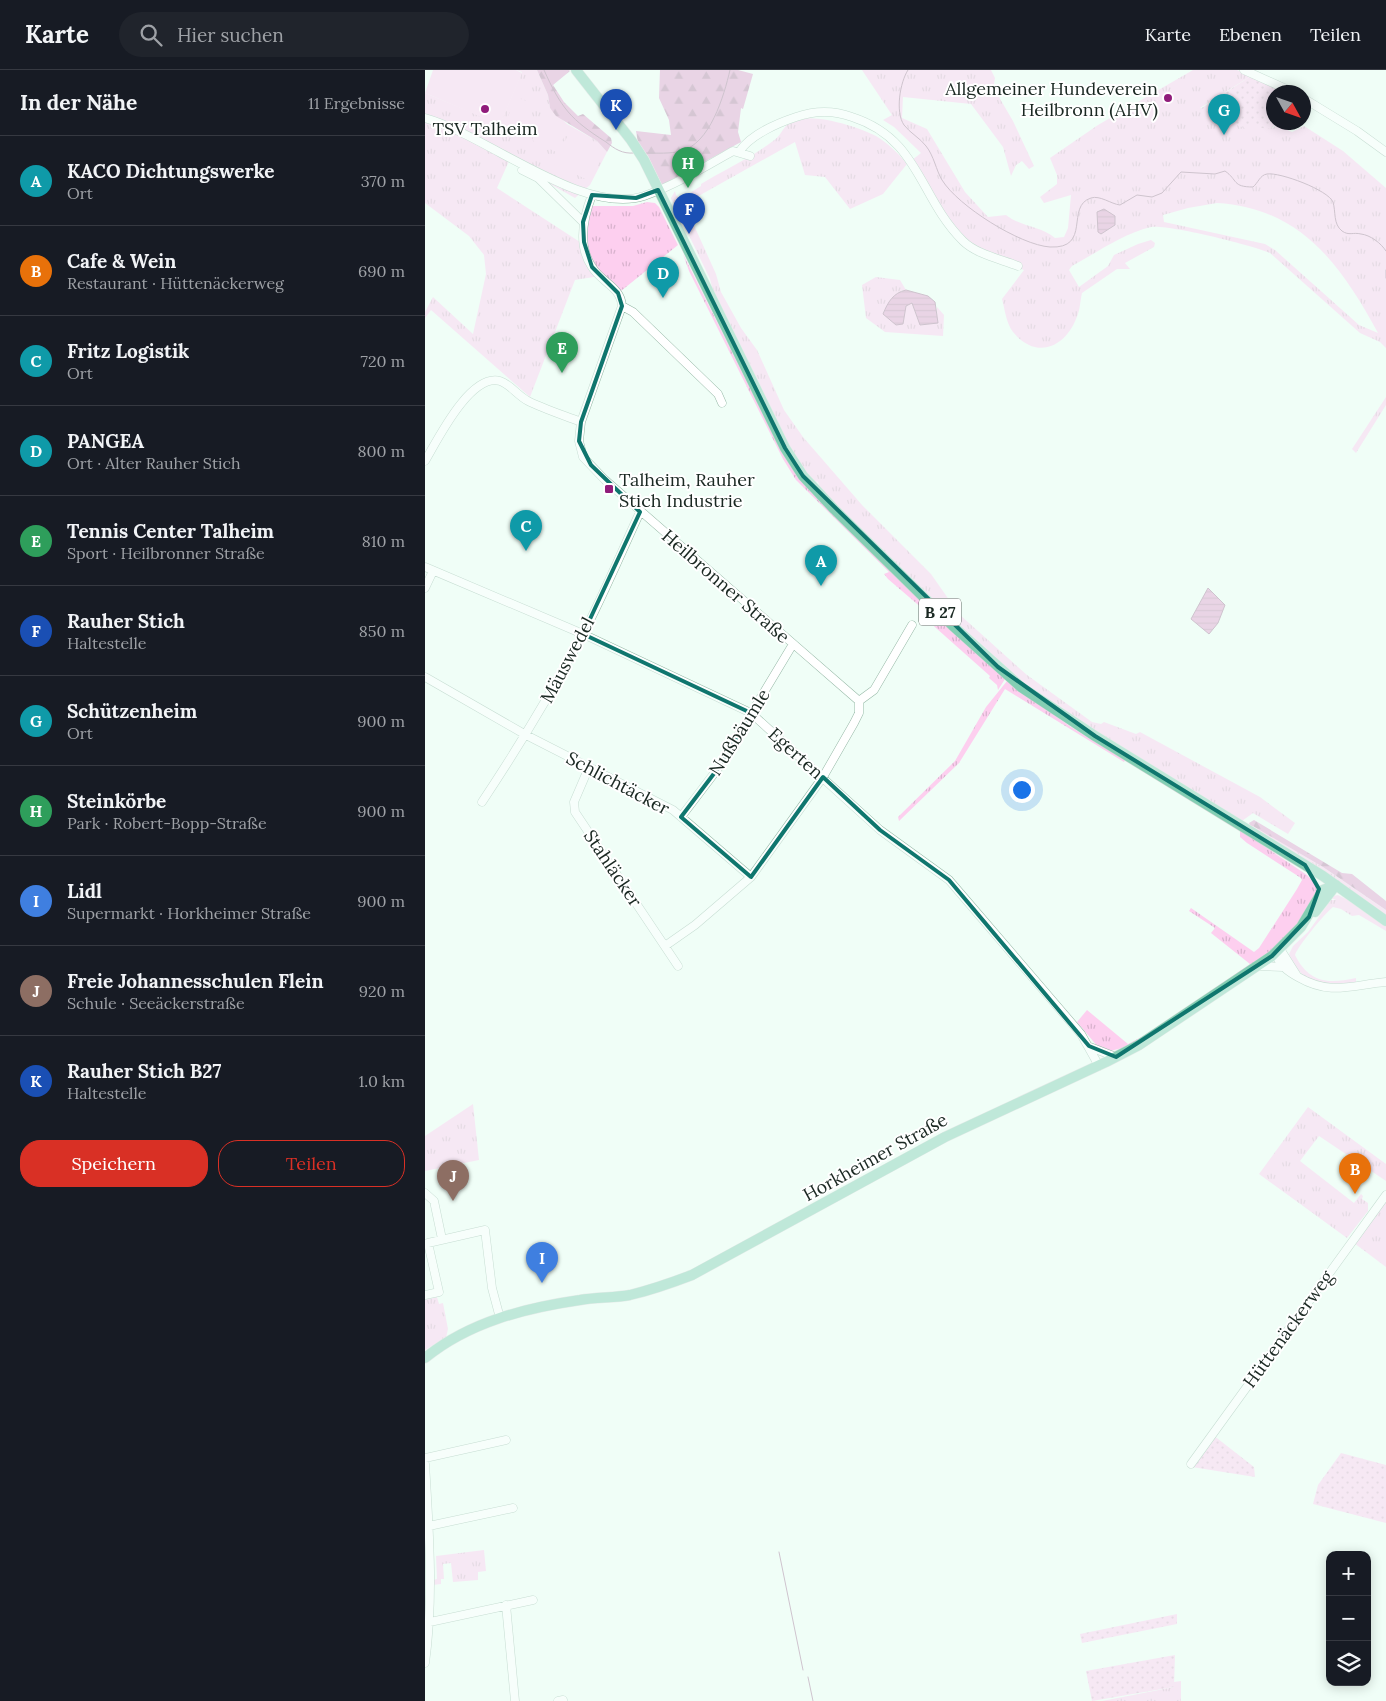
<!DOCTYPE html>
<html lang="de">
<head>
<meta charset="utf-8">
<style>
	:root { --surface:#171b24; --page:#20242c; --text:#f1f3f6; --muted:#9ea1a6; --line:#363941; --accent:#d93025 }
	body { margin:0; font-family:Lora,serif; background:var(--page); color:var(--text) }
	.controls { position:absolute; right:15px; bottom:15px; display:grid; overflow:hidden; border-radius:10px; box-shadow:0 2px 12px #0003 }
	.controls button { width:45px; height:45px; display:grid; place-items:center; padding:0; border:0; border-bottom:1px solid var(--line); background:var(--surface); color:var(--text); font:25px sans-serif }
	.compass { position:absolute; left:841px; top:15px; width:45px; height:45px; border-radius:50%; background:var(--surface); box-shadow:0 2px 12px #0003; rotate:130deg }
	.you { position:absolute; left:596px; top:719px; width:18px; height:18px; margin:-12px; border:4px solid #fff; border-radius:50%; background:#1a73e8; box-shadow:0 0 0 8px #1a73e833 }
	.badge { display:grid; place-items:center; width:32px; height:32px; border-radius:50%; background:var(--accent); color:#fff; font-size:16px; font-weight:700 }
	.pin { position:absolute; translate:-50% -41px; filter:drop-shadow(0 1px 2px #0008) }
	.pin::after { content:''; position:absolute; top:26px; width:18px; height:15px; background:inherit; clip-path:polygon(0 0,100% 0,50% 100%) }
	.list { margin:0; padding:0; list-style:none }
	h2 { display:flex; justify-content:space-between; align-items:center; height:65px; margin:0; padding:0 20px; font-size:21px }
	h2 small { font-size:16px; font-weight:400; color:var(--muted) }
	.list li { display:grid; grid-template-columns:32px 1fr auto; gap:15px; align-items:center; box-sizing:border-box; height:90px; padding:0 20px; border-top:1px solid var(--line) }
	.list b { display:block; font-size:19px; white-space:nowrap }
	.list p { margin:0; font-size:16px; white-space:nowrap; color:var(--muted) }
	.list em { font-size:16px; font-style:normal; color:var(--muted) }
	.actions { display:flex; gap:10px; padding:15px 20px }
	.actions a { flex:1; padding:11px 0; border:1px solid var(--accent); border-radius:20px; text-align:center; font-size:18px; color:var(--accent) }
	.actions .main { background:var(--accent); color:#fff }
	.icon { flex:none; width:28px; height:28px; fill:none; stroke:currentColor; stroke-width:2; stroke-linecap:round; stroke-linejoin:round }
	.map { position:relative; flex:none; width:961px; height:1631px; overflow:hidden }
	header { display:flex; align-items:center; gap:30px; box-sizing:border-box; height:70px; padding:0 25px; background:var(--surface); border-bottom:1px solid var(--line) }
	header strong { font-size:24px }
	nav { display:flex; gap:28px; margin-inline-start:auto; font-size:18px }
	.search { width:350px; height:45px; background:var(--page); display:flex; align-items:center; gap:12px; box-sizing:border-box; padding:0 18px; border-radius:28px; color:var(--muted); font-size:19px }
	main { display:flex }
	aside { flex:1; background:var(--surface) }
	.map>svg:first-child { display:block }
</style>
</head>
<body>
<header>
<strong>Karte</strong>
<div class="search"><svg class="icon" aria-label="search" viewBox="0 0 24 24"><circle cx="10" cy="10" r="6"/><path d="M15 15l6 6"/></svg>Hier suchen</div>
<nav><a>Karte</a><a>Ebenen</a><a>Teilen</a></nav>
</header>
<main>
<aside>
<h2>In der Nähe<small>11 Ergebnisse</small></h2>
<ul class="list">
<li><span class="badge" style="background:#0f9aa8">A</span><div><b>KACO Dichtungswerke</b><p>Ort</p></div><em>370 m</em></li>
<li><span class="badge" style="background:#e8710a">B</span><div><b>Cafe &amp; Wein</b><p>Restaurant · Hüttenäckerweg</p></div><em>690 m</em></li>
<li><span class="badge" style="background:#0f9aa8">C</span><div><b>Fritz Logistik</b><p>Ort</p></div><em>720 m</em></li>
<li><span class="badge" style="background:#0f9aa8">D</span><div><b>PANGEA</b><p>Ort · Alter Rauher Stich</p></div><em>800 m</em></li>
<li><span class="badge" style="background:#2e9e5b">E</span><div><b>Tennis Center Talheim</b><p>Sport · Heilbronner Straße</p></div><em>810 m</em></li>
<li><span class="badge" style="background:#1a4fb4">F</span><div><b>Rauher Stich</b><p>Haltestelle</p></div><em>850 m</em></li>
<li><span class="badge" style="background:#0f9aa8">G</span><div><b>Schützenheim</b><p>Ort</p></div><em>900 m</em></li>
<li><span class="badge" style="background:#2e9e5b">H</span><div><b>Steinkörbe</b><p>Park · Robert-Bopp-Straße</p></div><em>900 m</em></li>
<li><span class="badge" style="background:#3f7fe0">I</span><div><b>Lidl</b><p>Supermarkt · Horkheimer Straße</p></div><em>900 m</em></li>
<li><span class="badge" style="background:#8d6e63">J</span><div><b>Freie Johannesschulen Flein</b><p>Schule · Seeäckerstraße</p></div><em>920 m</em></li>
<li><span class="badge" style="background:#1a4fb4">K</span><div><b>Rauher Stich B27</b><p>Haltestelle</p></div><em>1.0 km</em></li>
</ul>
<div class="actions"><a class="main">Speichern</a><a>Teilen</a></div>
</aside>
<div class="map">
<svg width="961" height="1631" viewBox="0 0 961 1631">
	<defs>
		<pattern id="grass-tufts" width="24" height="20" patternUnits="userSpaceOnUse" patternTransform="scale(1.25)"><rect width="24" height="20" fill="#fdcfef"/><path d="M3 7l-1-3M5 7V3M7 7l1-3M15 17l-1-3M17 17v-4M19 17l1-3" fill="none" stroke="#d8b2cd"/></pattern>
		<pattern id="forest-firs" width="22" height="20" patternUnits="userSpaceOnUse" patternTransform="scale(1.25)"><rect width="22" height="20" fill="#dfa2ce"/><path d="M5 1l3.5 6h-7zM16 11l3.5 6h-7z" fill="#b484a7"/></pattern>
		<pattern id="garden-dots" width="8" height="8" patternUnits="userSpaceOnUse" patternTransform="scale(1.25)"><rect width="8" height="8" fill="#fdcfef"/><path d="M2 2h.1M6 6h.1" fill="none" stroke="#d8b2cd" stroke-width="1.8" stroke-linecap="round"/></pattern>
		<pattern id="water-rules" width="6" height="5" patternUnits="userSpaceOnUse" patternTransform="scale(1.25)"><rect width="6" height="5" fill="#e0a3cf"/><path d="M0 2.5h6" fill="none" stroke="#c08cb1"/></pattern>
	</defs>
	<rect width="100%" height="100%" fill="#f0fef7"/>
	<!-- grass -->
	<path fill="url(#grass-tufts)" fill-rule="evenodd" d="M91 0H112L123 25 125 38 142 54 172 71 182 82 165 115 150 128 84 91 72 118 158 174 175 206 150 210 105 327 6 240 0 248V242L8 227 48 264 61 204 59 185 44 166 0 133V23L75 54 97 2Z
		M437 0H566L570 8 569 14 571 22 588 51 609 96 604 99 597 91 591 95 586 106 578 77 546 34 478 27 477 48 502 59 540 122 563 147 581 145C596 157 616 156 630 168L639 167 643 158 646 125 619 133 615 127 632 114V105L625 88 673 55 768 0H812L826 6 775 38 848 58 851 55 867 62 879 56 918 81 961 118V278L955 272 935 263 845 183C827 175 742 154 726 157 697 164 673 182 647 196L644 200 654 217 683 196 689 185 713 174 726 170 730 173 729 177 700 193 705 199H692L657 223C655 232 655 241 651 249 639 279 610 289 588 262 581 253 580 240 577 229L599 200 548 181 506 131 482 94 458 124 425 139 400 107 380 105 370 72 270 128 263 142 291 204 296 222 316 258 332 280 359 340 378 367 437 435 506 504 534 544 602 605 667 652 676 654 679 652 711 664 715 662 835 727 870 753 863 764 828 743 817 751 646 648 577 597 392 418 394 414 392 411 389 415 373 396 291 232 285 209 246 128 250 121 251 125 255 129 276 116V114C299 100 326 88 348 71 355 67 357 59 363 54 380 39 434 57 451 66 464 74 473 83 482 94L496 83 469 57 458 50 467 45ZM792 133C876 138 916 195 953 263L934 255 850 180 840 174 739 152 738 145 763 138Z
		M222 132 230 133 234 137 253 175 196 221C157 194 159 180 164 136H208Z
		M258 184 359 386 387 423 508 542 505 545 463 509 459 504 464 502 371 410 358 389 264 201Z
		M451 207 475 210 481 220 476 221 479 242 481 236 487 233 495 255 512 253V237L519 245 518 266 460 262 441 248 437 215Z
		M961 327V335L931 383 927 379Z
		M509 544 580 609 573 620 572 615 564 608 565 606 502 550Z
		M582 611 646 657 700 690 699 692 580 619 534 693 474 751 473 747 530 691 561 637Z
		M827 755 898 797 961 840V845L902 803 826 758Z
		M815 760 882 805 891 815C899 861 753 946 717 969L705 976 681 982V980L673 977 652 952 662 940 703 974 726 962 825 894 786 863 790 858 764 841 766 838 829 882 834 878 872 819 877 810 876 808 822 773 815 767Z
		M913 825 925 831 961 856V861L934 845 927 846 916 839 908 837C900 843 873 876 870 885 884 913 903 914 931 908V914C900 914 878 918 864 884L868 876 883 862 906 830H911L906 828 908 826Z
		M48 1034 54 1090 0 1101V1066Z
		M883 1037 961 1094V1111L894 1066 875 1091 929 1133 936 1124 938 1126 937 1129 943 1133V1141L922 1168 834 1104Z
		M961 1127V1197L929 1173Z
		M12 1227 14 1234 18 1233 23 1259 21 1268 0 1280V1230Z
		M59 1480 61 1501 53 1502V1510L28 1512 26 1493 18 1494 19 1509H16V1514L8 1515V1510L12 1509 11 1486Z
		M756 1611V1631H677L749 1617V1612Z"/>
	<!-- forest -->
	<path fill="url(#forest-firs)" d="M112 0H144L145 1 128 15 139 32 153 46 158 44 186 68 187 73 182 82 172 71 131 46 125 38 123 25Z
		M235 0H313L328 4 318 39 316 38 313 62 316 72 237 115 223 86 213 73 211 61 246 65 244 50 234 28Z
		M829 750 917 803 927 804 961 831V840L898 797 828 756 826 758 824 753Z"/>
	<!-- garden -->
	<path fill="url(#garden-dots)" d="M826 6 862 22H848V52L852 53C845 63 836 58 826 53L821 59 775 39Z
		M788 1365 829 1397 830 1407 767 1397Z
		M916 1383 961 1395V1453L888 1434 893 1415Z
		M752 1544V1554L657 1573 655 1564Z
		M750 1585 749 1617 667 1631 661 1601Z"/>
	<!-- pitch -->
	<path fill="#fdcfef" d="M8 0H91L97 3 75 55 0 23Z
		M91 27 104 32 94 54 82 49Z
		M120 45 144 57 131 82 107 70Z
		M145 61 170 73 166 81 177 87 165 111 129 94Z"/>
	<!-- water -->
	<path fill="url(#water-rules)" stroke="#a57e9b" d="M679 139 690 146V155L676 164 673 162 672 142Z
		M481 220 503 226 510 232 513 253 495 255 487 233 481 236 478 254 471 255 458 244C463 232 468 223 481 220Z
		M783 518 800 535 793 553 784 564 766 549Z"/>
	<g fill="none" stroke-linecap="round" stroke-linejoin="round">
		<!-- stream -->
		<path stroke="#a57e9b" stroke-width="1" d="M119 0C136 38 146 50 181 72 190 79 197 84 209 83
			M483 0C475 12 470 42 479 55 485 63 495 68 501 76 509 86 511 100 517 110 533 136 595 175 625 177 667 179 640 136 666 128 675 125 686 134 695 135L712 125 727 127 737 123 756 102 790 104 800 101C813 110 807 117 828 117 833 113 835 105 842 104 855 102 903 120 908 132 911 142 908 154 917 161 924 166 928 162 936 164 945 165 956 173 961 181
			M221 83C232 83 245 84 256 81 285 74 299 26 305 0
			M961 200V208
			M354 1482 378 1600
			M383 1607 388 1631"/>
		<!-- minor casing -->
		<g stroke="#95b8a6" stroke-width="9">
			<path id="minor" d="M819 0 868 22
				M878 28 932 61 961 82
				M0 48C62 65 157 146 219 126 250 115 280 97 308 81L325 86
				M314 82C325 65 353 53 371 47 391 40 408 40 427 47 495 69 493 126 538 171 551 184 575 189 593 196
				M97 100 113 108 158 152
				M167 125C158 148 152 175 167 197 176 212 196 217 197 236L156 352 154 371 158 387 180 410 434 631V643L429 653 398 707 326 807 270 855 240 876
				M197 236 208 242 293 324 297 333
				M0 391C12 371 45 303 75 311 85 314 93 326 103 331 119 339 138 345 156 352
				M0 497 158 564 326 643 455 760 524 810 656 964 674 996
				M0 518 8 501
				M0 607 101 665 248 740 326 807
				M434 631 449 620 487 555
				M164 697 149 732 150 742 253 896
				M57 732C93 678 126 623 157 566 178 526 196 483 215 442
				M256 747 294 697 368 574
				M855 879 853 889C858 898 864 902 873 907 906 926 926 915 961 912
				M855 879 872 906
				M834 896 858 897
				M665 977 691 987
				M0 1123 9 1131 17 1169
				M0 1225 14 1222 3 1173 60 1160 67 1218 75 1248
				M0 1388 81 1370
				M0 1394C4 1460 9 1528 0 1593
				M766 1394 961 1125
				M4 1456 88 1438
				M81 1535 90 1631
				M0 1553 108 1530
				M133 1631 138 1630"/>
		</g>
		<!-- major casing -->
		<g stroke="#d6d8d7" stroke-width="11">
			<path id="major" d="M151 0 206 70 219 90 360 378 378 406 409 439 528 556 596 617 670 666 898 806 961 851
				M890 842 911 815
				M0 1288C44 1252 100 1238 155 1230 172 1227 189 1228 205 1225 226 1220 246 1213 267 1205L520 1067 681 992 714 975 847 886 876 857 898 820 911 815"/>
		</g>
		<!-- minor -->
		<use href="#minor" stroke="#fff" stroke-width="8"/>
		<!-- major -->
		<use href="#major" stroke="#84ceb3" stroke-width="10"/>
	</g>
	<!-- marked area -->
	<path d="M0 0H961V1631H0ZM233 120 360 378 378 406 573 597 670 666 880 795 894 819 884 847 847 886 691 987 664 976 524 810 455 760 398 707 326 807 256 747 294 697 326 643 158 564 215 442 166 395 154 371 156 352 197 236 193 223 167 197 159 172 158 152 167 125 211 128Z" fill="#f0fef7" fill-opacity=".55" fill-rule="evenodd"/>
	<path fill="none" stroke="#0f766e" stroke-width="4" stroke-linejoin="round" d="M233 120 360 378 378 406 573 597 670 666 880 795 894 819 884 847 847 886 691 987 664 976 524 810 455 760 398 707 326 807 256 747 294 697 326 643 158 564 215 442 166 395 154 371 156 352 197 236 193 223 167 197 159 172 158 152 167 125 211 128Z"/>
	<!-- markers -->
	<g fill="#901c7b" stroke="#fff" stroke-width="2">
		<circle cx="743" cy="28" r="5"/>
		<circle cx="60" cy="39" r="5"/>
		<rect x="179" y="414" width="10" height="10" rx="2.5"/>
	</g>
	<g text-anchor="middle" dominant-baseline="central" stroke-width="4" stroke-linejoin="round" paint-order="stroke">
		<!-- shield labels -->
		<rect fill="#fff" stroke="#5f6864" stroke-width="1" x="494" y="528.5" width="42" height="27" rx="4"/>
		<g font-size="16" font-weight="bold" fill="#1a2822">
			<text x="515" y="542">B 27</text>
		</g>
		<!-- poi labels -->
		<g font-size="18" fill="#1a2822" stroke="#fff" text-anchor="end">
			<text x="733" y="18">Allgemeiner Hundeverein<tspan x="733" dy="21">Heilbronn (AHV)</tspan></text>
			<text x="60" y="58" text-anchor="middle">TSV Talheim</text>
			<text x="194" y="409" text-anchor="start">Talheim, Rauher<tspan x="194" dy="21">Stich Industrie</tspan></text>
		</g>
		<!-- street labels -->
		<g font-size="18" fill="#1a2822" stroke="#fff">
			<text transform="translate(301 516) rotate(41)">Heilbronner Straße</text>
			<text transform="translate(142 590) rotate(-62)">Mäuswedel</text>
			<text transform="translate(314 662) rotate(-58)">Nußbäumle</text>
			<text transform="translate(371 683) rotate(42)">Egerten</text>
			<text transform="translate(193 713) rotate(28)">Schlichtäcker</text>
			<text transform="translate(188 798) rotate(56)">Stahläcker</text>
			<text transform="translate(450 1087) rotate(-29)">Horkheimer Straße</text>
			<text transform="translate(863 1259) rotate(-54)">Hüttenäckerweg</text>
		</g>
	</g>
</svg>
<div class="controls">
<button>+</button>
<button>−</button>
<button><svg class="icon" aria-label="layers" viewBox="0 0 24 24"><path d="M12 4l9 5-9 5-9-5zM3 14l9 5 9-5"/></svg></button>
</div>
<svg class="compass" viewBox="-18 -18 36 36"><path d="M0-13l5 13h-10z" fill="#e53935"/><path d="M0 13l5-13h-10z" fill="#9ea1a6"/></svg>
<div class="you"></div>
<div class="pin badge" style="left:396px;top:516px;background:#0f9aa8">A</div>
<div class="pin badge" style="left:930px;top:1124px;background:#e8710a">B</div>
<div class="pin badge" style="left:101px;top:481px;background:#0f9aa8">C</div>
<div class="pin badge" style="left:238px;top:228px;background:#0f9aa8">D</div>
<div class="pin badge" style="left:137px;top:303px;background:#2e9e5b">E</div>
<div class="pin badge" style="left:264px;top:164px;background:#1a4fb4">F</div>
<div class="pin badge" style="left:799px;top:65px;background:#0f9aa8">G</div>
<div class="pin badge" style="left:263px;top:118px;background:#2e9e5b">H</div>
<div class="pin badge" style="left:117px;top:1213px;background:#3f7fe0">I</div>
<div class="pin badge" style="left:28px;top:1131px;background:#8d6e63">J</div>
<div class="pin badge" style="left:191px;top:60px;background:#1a4fb4">K</div>
</div>
</main>
</body>
</html>
